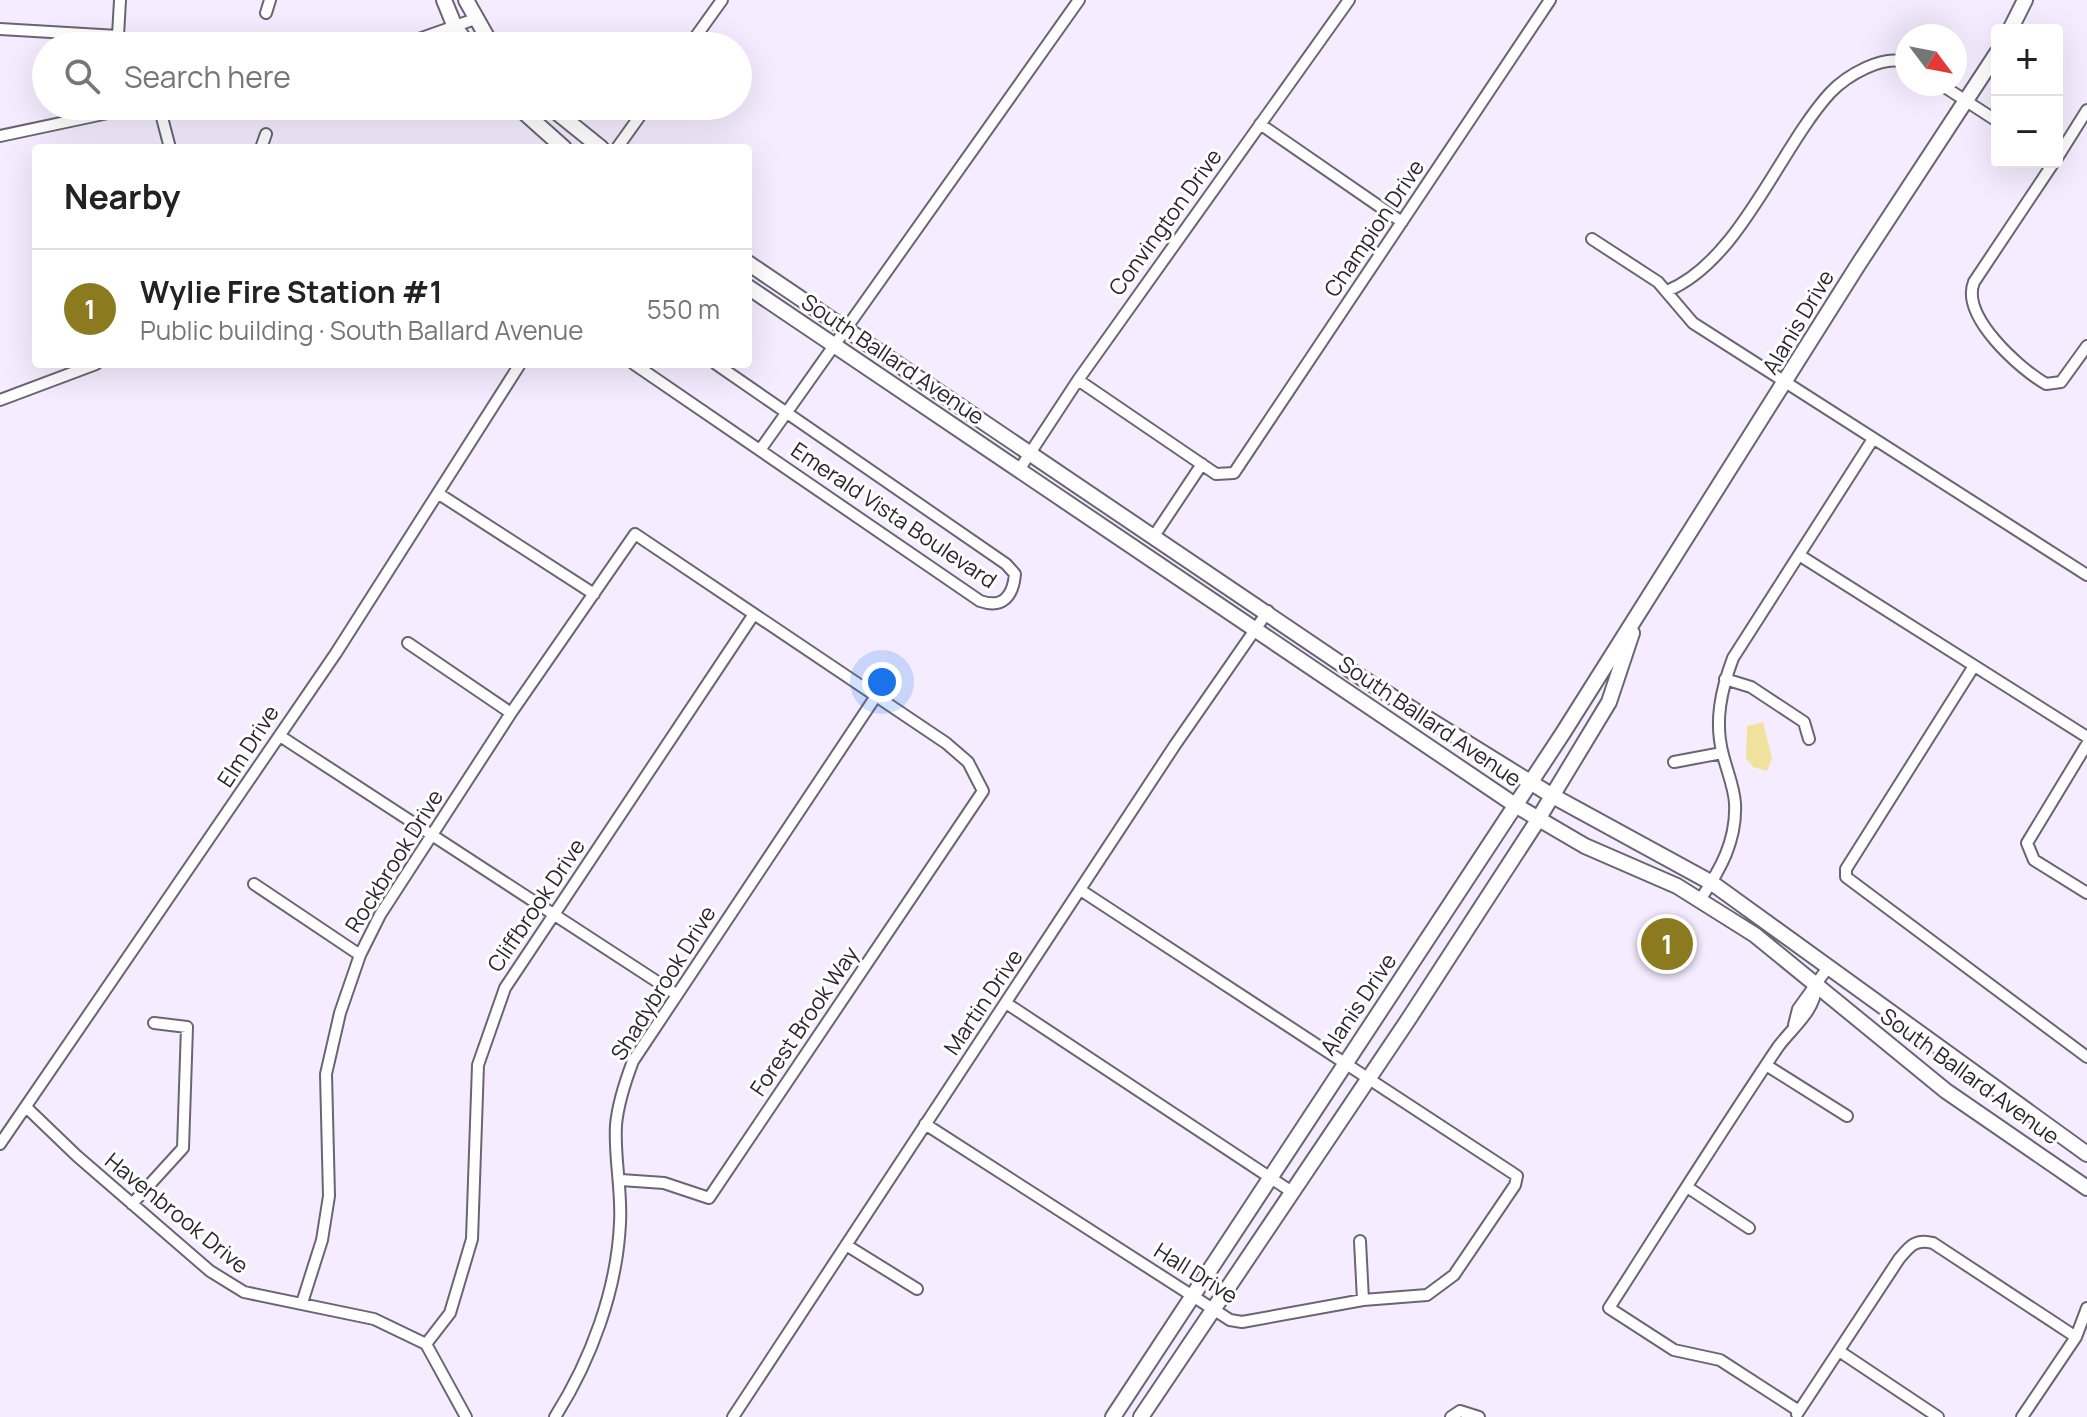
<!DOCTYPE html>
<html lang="en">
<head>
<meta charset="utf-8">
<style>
	:root { --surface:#fff; --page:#f2f2f2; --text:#222; --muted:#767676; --line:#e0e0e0; --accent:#8b7a1f }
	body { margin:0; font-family:Manrope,sans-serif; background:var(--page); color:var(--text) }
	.controls { position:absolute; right:24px; top:24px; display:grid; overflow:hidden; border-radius:8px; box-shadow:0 8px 32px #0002 }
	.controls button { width:72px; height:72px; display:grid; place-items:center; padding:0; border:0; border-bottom:2px solid var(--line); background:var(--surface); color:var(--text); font:40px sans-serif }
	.compass { position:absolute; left:1895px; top:24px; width:72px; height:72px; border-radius:50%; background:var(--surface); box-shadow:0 8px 32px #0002; rotate:122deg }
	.you { position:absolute; left:882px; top:682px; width:28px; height:28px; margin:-20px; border:6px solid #fff; border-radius:50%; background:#1a73e8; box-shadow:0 0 0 12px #1a73e833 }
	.badge { display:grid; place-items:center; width:52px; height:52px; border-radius:50%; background:var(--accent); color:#fff; font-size:26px; font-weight:700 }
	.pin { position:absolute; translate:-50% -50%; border:4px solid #fff; box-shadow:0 2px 8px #0006 }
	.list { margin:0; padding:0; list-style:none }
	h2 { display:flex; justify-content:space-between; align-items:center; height:104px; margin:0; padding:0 32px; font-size:34px }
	h2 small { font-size:26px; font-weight:400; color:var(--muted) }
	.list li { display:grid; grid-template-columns:52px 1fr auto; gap:24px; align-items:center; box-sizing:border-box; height:120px; padding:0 32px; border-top:2px solid var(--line) }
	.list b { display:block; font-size:30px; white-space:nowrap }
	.list p { margin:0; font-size:26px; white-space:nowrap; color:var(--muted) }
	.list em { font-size:26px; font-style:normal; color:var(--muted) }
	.icon { flex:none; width:44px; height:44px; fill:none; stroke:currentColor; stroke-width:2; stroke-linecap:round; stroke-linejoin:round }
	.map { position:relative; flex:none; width:2087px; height:1417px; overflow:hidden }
	.search { position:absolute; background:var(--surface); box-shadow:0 8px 32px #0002; left:32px; top:32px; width:720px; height:88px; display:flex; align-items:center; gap:20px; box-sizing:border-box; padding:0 28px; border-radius:44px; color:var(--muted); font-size:30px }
	.panel { position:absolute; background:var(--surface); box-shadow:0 8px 32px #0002; left:32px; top:144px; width:720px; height:224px; border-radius:8px }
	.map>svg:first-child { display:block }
</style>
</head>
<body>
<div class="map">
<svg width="2087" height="1417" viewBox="0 0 2087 1417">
	<rect width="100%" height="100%" fill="#f5edff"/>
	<!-- green -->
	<path fill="#f0e29c" d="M1763 722 1772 758 1767 771 1753 767 1746 758 1747 726Z"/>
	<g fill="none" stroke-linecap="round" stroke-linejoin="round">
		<!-- minor casing -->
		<g stroke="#6b6473" stroke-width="14">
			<path id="minor" d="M266 13 270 0
				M0 29 118 36 120 0
				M399 46 475 19
				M689 46 722 0
				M1940 84 1997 121
				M159 106 170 148
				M1260 124 1402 222
				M0 136 141 106
				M261 148 266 134
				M617 148 647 106
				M2057 158 2087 110
				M2054 162 1974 282C1960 316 2020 369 2046 384L2061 382 2087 346
				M1592 239 1658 282 1693 323 2087 575
				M1667 291C1740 261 1779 149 1830 93 1846 76 1884 53 1907 63
				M634 364 980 601C1003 609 1013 596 1015 574L1006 564 716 364
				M1078 380 1216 474 1234 473 1550 0
				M0 400 96 364
				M760 450 1079 0
				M1019 470 1078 380 1349 0
				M439 494 594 594
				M1154 536 1202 464
				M1799 555 2087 737
				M408 643 511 713
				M1974 666 1846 869V877L2087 1057
				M1725 679 1751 687 1804 722 1809 739
				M280 736 676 994
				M2087 744 2027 843 2034 860 2087 893
				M1674 762 1722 753
				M254 884 360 955
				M1700 900C1720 870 1737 841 1735 803 1734 787 1727 771 1723 755 1714 722 1721 690 1733 658L1873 439
				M1006 1003 1292 1192
				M1794 1025 1798 1009 1829 966
				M1766 1065 1847 1116
				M26 1107 77 1156 210 1271 244 1292 374 1319 426 1344 466 1417
				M925 1124 1230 1320 1242 1322 1363 1300 1427 1295 1454 1275 1515 1185 1517 1176 1508 1170 1082 891
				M0 1144 336 653 520 364
				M1687 1187 1749 1228
				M132 1204 183 1148 187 1027 154 1023
				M1360 1241 1363 1300
				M846 1245 917 1289
				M302 1303 322 1240 329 1196 326 1074 340 1013 360 955 380 915 511 713 635 534 946 743 968 762 983 791 709 1198 664 1183 621 1180
				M426 1344 450 1313 472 1239 478 1065 505 988 754 614
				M1839 1351 1938 1417
				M1799 1411 1720 1360 1674 1350 1609 1308C1665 1221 1720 1133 1778 1047 1792 1028 1815 1011 1816 987
				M1797 1414 1899 1259C1909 1247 1915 1238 1933 1243L2076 1337
				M555 1417C591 1360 617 1290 620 1223 622 1190 614 1157 616 1125 618 1103 625 1082 633 1061L876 696
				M733 1417 1175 745 1268 611
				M1451 1417 1460 1411 1479 1417
				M2022 1417 2076 1337 2087 1308"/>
		</g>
		<!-- major casing -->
		<g stroke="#6b6473" stroke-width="18">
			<path id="major" d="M444 0 455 27 469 46
				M466 0 492 46
				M2010 30 2025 0
				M517 106 564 148
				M549 106 601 148
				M748 263 1362 678 1551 795 1712 883 2087 1154
				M748 287 1515 805 1585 846 1677 886 1755 935 1946 1091 2087 1188
				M1113 1417 1563 733 1858 265 1997 53
				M1141 1417 1410 1017 1534 826 1609 702 1632 633"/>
		</g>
		<!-- minor -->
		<use href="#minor" stroke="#fff" stroke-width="10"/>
		<!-- major -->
		<use href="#major" stroke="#fff" stroke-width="14"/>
	</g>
	<g text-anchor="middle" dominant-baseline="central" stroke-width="6" stroke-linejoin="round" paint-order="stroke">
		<!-- street labels -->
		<g font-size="22" fill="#29262c" stroke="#fefefe">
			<text transform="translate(1165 222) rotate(-54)">Convington Drive</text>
			<text transform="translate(1374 228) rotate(-56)">Champion Drive</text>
			<text transform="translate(1798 322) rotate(-59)">Alanis Drive</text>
			<text transform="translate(893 359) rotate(34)">South Ballard Avenue</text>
			<text transform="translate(894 515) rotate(34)">Emerald Vista Boulevard</text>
			<text transform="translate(1430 721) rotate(34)">South Ballard Avenue</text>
			<text transform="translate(248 746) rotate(-57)">Elm Drive</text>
			<text transform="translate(394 861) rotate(-58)">Rockbrook Drive</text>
			<text transform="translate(536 905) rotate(-56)">Cliffbrook Drive</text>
			<text transform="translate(663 983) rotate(-58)">Shadybrook Drive</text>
			<text transform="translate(983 1002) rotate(-56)">Martin Drive</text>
			<text transform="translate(1358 1004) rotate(-56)">Alanis Drive</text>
			<text transform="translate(804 1021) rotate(-56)">Forest Brook Way</text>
			<text transform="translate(1970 1076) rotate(36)">South Ballard Avenue</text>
			<text transform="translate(177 1213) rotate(39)">Havenbrook Drive</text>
			<text transform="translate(1196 1273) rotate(32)">Hall Drive</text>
		</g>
	</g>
</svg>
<div class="controls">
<button>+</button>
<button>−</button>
</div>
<svg class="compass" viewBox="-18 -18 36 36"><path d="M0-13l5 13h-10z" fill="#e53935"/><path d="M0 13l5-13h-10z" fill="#767676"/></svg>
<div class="you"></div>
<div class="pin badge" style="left:1667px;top:944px">1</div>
<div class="search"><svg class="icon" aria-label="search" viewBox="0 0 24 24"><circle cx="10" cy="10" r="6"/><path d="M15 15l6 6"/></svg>Search here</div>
<section class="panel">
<h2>Nearby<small></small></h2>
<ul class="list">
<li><span class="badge">1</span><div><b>Wylie Fire Station #1</b><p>Public building · South Ballard Avenue</p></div><em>550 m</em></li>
</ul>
</section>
</div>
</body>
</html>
